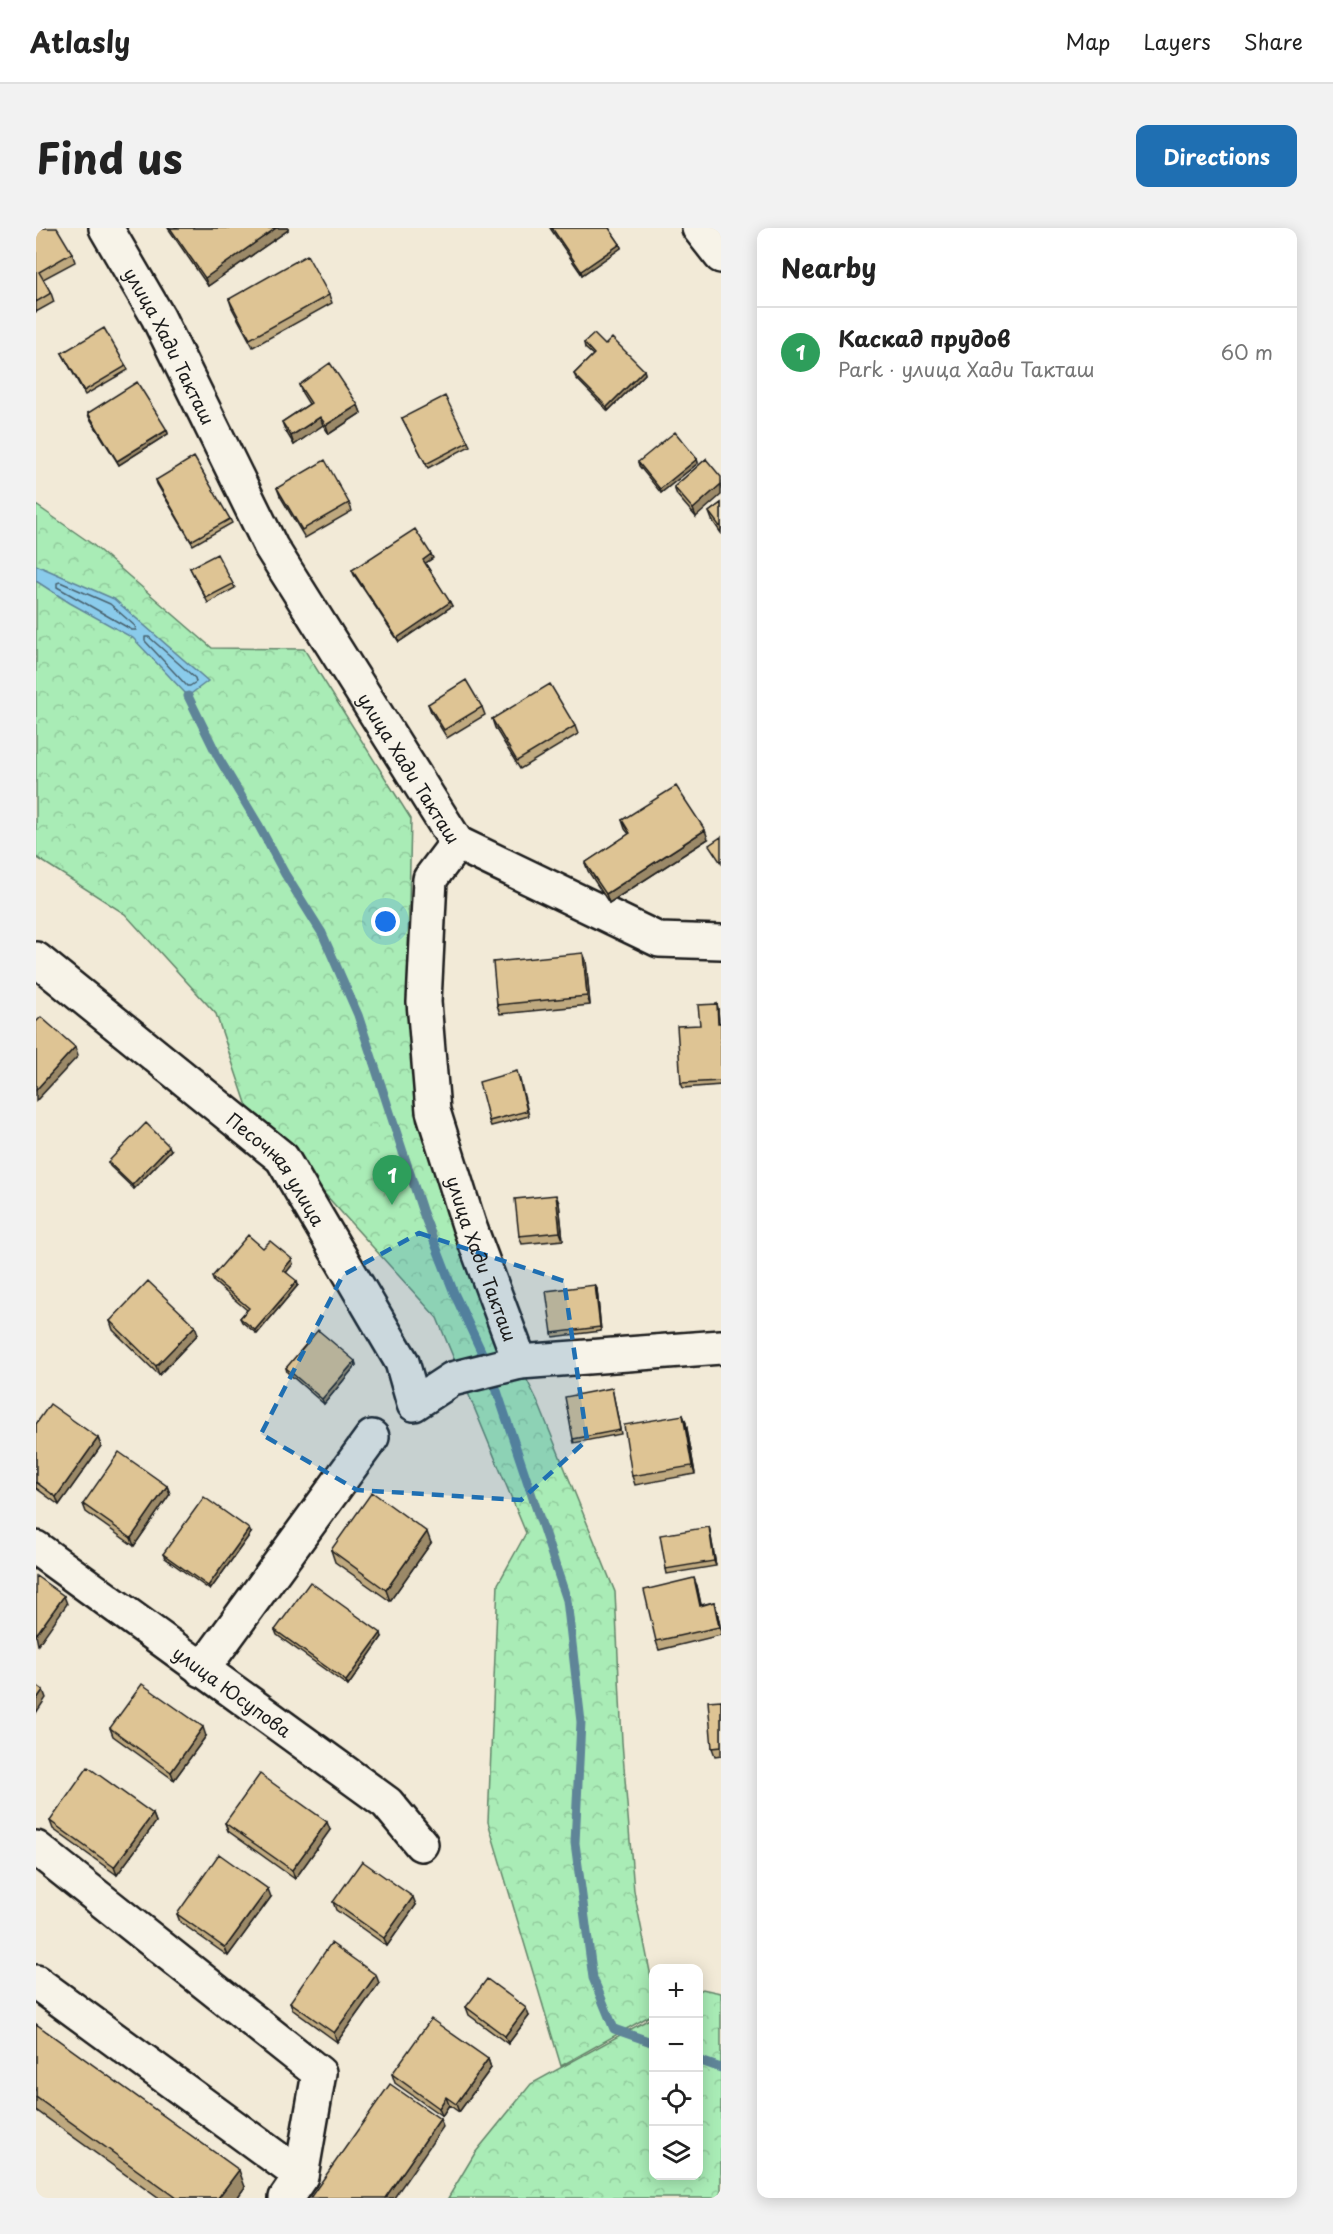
<!DOCTYPE html>
<html lang="en">
<head>
<meta charset="utf-8">
<style>
	:root { --surface:#fff; --page:#f2f2f2; --text:#222; --muted:#767676; --line:#e0e0e0; --accent:#1f6fb2 }
	body { margin:0; font-family:"Playpen Sans",sans-serif; background:var(--page); color:var(--text) }
	.controls { position:absolute; right:18px; bottom:18px; display:grid; overflow:hidden; border-radius:12px; box-shadow:0 3px 15px #0003 }
	.controls button { width:54px; height:54px; display:grid; place-items:center; padding:0; border:0; border-bottom:2px solid var(--line); background:var(--surface); color:var(--text); font:30px sans-serif }
	.you { position:absolute; left:350px; top:694px; width:21px; height:21px; margin:-15px; border:4px solid #fff; border-radius:50%; background:#1a73e8; box-shadow:0 0 0 9px #1a73e833 }
	.badge { display:grid; place-items:center; width:39px; height:39px; border-radius:50%; background:var(--accent); color:#fff; font-size:20px; font-weight:700 }
	.pin { position:absolute; translate:-50% -50px; filter:drop-shadow(0 2px 3px #0008) }
	.pin::after { content:''; position:absolute; top:32px; width:21px; height:18px; background:inherit; clip-path:polygon(0 0,100% 0,50% 100%) }
	.list { margin:0; padding:0; list-style:none }
	h2 { display:flex; justify-content:space-between; align-items:center; height:78px; margin:0; padding:0 24px; font-size:26px }
	h2 small { font-size:20px; font-weight:400; color:var(--muted) }
	.list li { display:grid; grid-template-columns:39px 1fr auto; gap:18px; align-items:center; box-sizing:border-box; height:90px; padding:0 24px; border-top:2px solid var(--line) }
	.list b { display:block; font-size:22px; white-space:nowrap }
	.list p { margin:0; font-size:20px; white-space:nowrap; color:var(--muted) }
	.list em { font-size:20px; font-style:normal; color:var(--muted) }
	.icon { flex:none; width:33px; height:33px; fill:none; stroke:currentColor; stroke-width:2; stroke-linecap:round; stroke-linejoin:round }
	.map { position:relative; flex:none; width:685px; height:1970px; overflow:hidden; border-radius:12px }
	header { display:flex; align-items:center; gap:36px; box-sizing:border-box; height:84px; padding:0 30px; background:var(--surface); border-bottom:2px solid var(--line) }
	header strong { font-size:28px }
	nav { display:flex; gap:33px; margin-inline-start:auto; font-size:21px }
	.intro { display:flex; align-items:center; justify-content:space-between; box-sizing:border-box; height:144px; padding:0 36px }
	h1 { margin:0; font-size:42px }
	.button { padding:15px 27px; border-radius:12px; background:var(--accent); color:#fff; font-size:21px; font-weight:700 }
	main { display:flex; gap:36px; padding:0 36px }
	aside { flex:1; background:var(--surface); border-radius:12px; box-shadow:0 3px 15px #0003 }
	.map>svg:first-child { display:block }
</style>
</head>
<body>
<header>
<strong>Atlasly</strong>
<nav><a>Map</a><a>Layers</a><a>Share</a></nav>
</header>
<div class="intro"><h1>Find us</h1><a class="button">Directions</a></div>
<main>
<div class="map">
<svg width="685" height="1970" viewBox="0 0 685 1970">
	<defs>
		<pattern id="park-crowns" width="20" height="18" patternUnits="userSpaceOnUse" patternTransform="scale(1.5)"><rect width="20" height="18" fill="#a9ecb6"/><path d="M2 6a3 3 0 1 1 6 0M12 15a3 3 0 1 1 6 0" fill="none" stroke="#91ca9c"/></pattern>
	</defs>
	<rect width="100%" height="100%" fill="#f2ead7"/>
	<filter id="ink" filterUnits="userSpaceOnUse"><feTurbulence type="fractalNoise" baseFrequency=".0167" numOctaves="2"/><feDisplacementMap in="SourceGraphic" scale="12" xChannelSelector="R" yChannelSelector="G"/><feConvolveMatrix kernelMatrix="1 2 1 2 8 2 1 2 1" color-interpolation-filters="sRGB"/></filter>
	<g filter="url(#ink)">
		<!-- park -->
		<path fill="url(#park-crowns)" stroke="#628469" stroke-width="1.5" d="M0 277 56 316 176 420 268 421 375 591 372 720 380 892 446 1062 501 1172 579 1364 586 1514 598 1663 617 1759V1786L525 1838 452 1594 462 1356 490 1305 401 1090 212 881 180 786 89 686 0 629Z
			M666 1761 685 1765V1970H412L439 1925 495 1856 617 1789 618 1948H662V1763Z"/>
		<!-- water -->
		<path fill="#8acbeb" stroke="#5e8598" stroke-width="1.5" d="M0 337 78 371 172 453 152 468 97 410 34 375 0 353Z"/>
		<g fill="none" stroke-linecap="round" stroke-linejoin="round">
			<!-- shore -->
			<path stroke="#48626f" stroke-width="1.5" d="M24 354 74 376 99 398 100 402H96L21 359V355Z
				M109 409H113L159 450 160 454 154 458H151L109 413Z"/>
			<!-- stream -->
			<path stroke="#5e8598" stroke-width="9" d="M152 468 182 529 222 596 249 646 286 705 322 787 386 982 418 1065 454 1142 531 1372 545 1494 539 1615 557 1750 578 1801 618 1815
				M662 1832 685 1840"/>
			<!-- minor casing -->
			<g stroke="#1c1c1c" stroke-width="38">
				<g id="minor">
					<path id="s1" d="M70 0 122 89 235 319 421 615 394 651 388 774 397 883 433 997 484 1134 685 1119"/>
					<path d="M663 0 685 28"/>
					<path d="M421 615 623 712 685 714"/>
					<path id="s2" d="M0 731 246 930 366 1134 378 1176 416 1151 484 1134"/>
					<path id="s3" d="M0 1320 351 1575 385 1616"/>
					<path d="M166 1442 336 1209"/>
					<path d="M0 1620 283 1845 265 1948 250 1970"/>
					<path d="M0 1754 265 1948"/>
				</g>
			</g>
			<!-- minor -->
			<use href="#minor" stroke="#f7f3e8" stroke-width="33"/>
		</g>
		<!-- wall -->
		<path fill="#bfa97f" stroke="#1c1c1c" stroke-width="1.5" d="M0 0 36 25 39 34 7 51 15 65 18 74 0 84Z
			M132 0H252V2L172 58Z
			M514 0H573L584 16 585 20 546 47Z
			M293 67 296 75 217 119 196 80 193 71Z
			M548 115 569 117 608 142 609 146 572 183 540 150 538 146 557 127 549 120Z
			M26 125 90 138 92 142 49 167Z
			M263 157 322 177 325 185 293 206 287 197 258 217 249 202 246 194 273 176 266 165Z
			M52 185 131 202 132 206 83 237 53 189Z
			M366 190 432 214 434 218 392 240Z
			M661 231 662 235 625 265 603 238 602 234Z
			M670 231 660 289 641 267 638 259Z
			M120 252 194 291 196 295 157 317 121 256Z
			M241 260 313 275 316 283 269 310 244 268Z
			M685 275V305L676 292 673 284Z
			M397 330 389 335 416 378 363 414 318 347 316 342Z
			M154 340 197 356 199 360 172 375Z
			M392 476 446 479 449 487 411 510 395 484Z
			M456 491 539 498 542 506 484 541 459 500Z
			M586 592 672 611 573 675 552 643 549 635 593 606 589 601Z
			M547 725 550 733 554 777 464 786 461 777Z
			M681 776 682 781 683 795H685V857L647 860 645 855 664 797Z
			M483 848 493 888 455 898 453 893Z
			M135 922 98 961 74 938 72 934Z
			M523 975 527 1012 486 1016 483 1008Z
			M227 1020 257 1036 250 1044 262 1057 221 1106 206 1094 204 1090 211 1082 178 1054 176 1049Z
			M559 1057 561 1061 565 1103 517 1109 516 1105Z
			M74 1093 162 1106 123 1147 77 1102Z
			M319 1133 320 1137 288 1176 251 1144 250 1140Z
			M576 1160 585 1206 538 1215 537 1211Z
			M647 1187 650 1195 659 1246 599 1257 596 1248Z
			M0 1196 62 1210 65 1218 23 1277 0 1260Z
			M131 1258 134 1266 98 1318 50 1284 47 1276Z
			M673 1299 674 1303 680 1338 631 1346 630 1341Z
			M215 1305 174 1362 129 1330 127 1326Z
			M395 1315 354 1373 299 1334 295 1322Z
			M661 1358 665 1377 678 1374 681 1383 685 1402V1407L623 1422 620 1413Z
			M239 1402 346 1409 312 1458 241 1407Z
			M685 1472V1527L679 1528 676 1520Z
			M74 1500 170 1508 138 1552 77 1508Z
			M117 1586 120 1594 81 1647 17 1601 14 1593Z
			M189 1595 294 1602 259 1651 192 1603Z
			M235 1669 192 1728 144 1694 141 1686Z
			M297 1674 380 1677 351 1718 300 1682Z
			M343 1755 301 1814 257 1782 254 1774Z
			M430 1779 493 1788 472 1816 433 1787Z
			M0 1796 209 1959 201 1970H122L0 1882Z
			M452 1831 455 1840 423 1884 413 1877 406 1888 359 1855 356 1846Z"/>
		<!-- shaded-wall -->
		<path fill="#9b8968" stroke="#1c1c1c" stroke-width="1.5" d="M240 0H252V2L172 58 169 50Z
			M584 16 585 20 546 47 545 43Z
			M608 142 609 146 572 183 571 179Z
			M322 177 325 185 293 206 290 197Z
			M284 189 287 197 258 217 255 208Z
			M131 202 132 206 83 237 81 233Z
			M661 231 662 235 625 265 624 261Z
			M685 256V267L660 289 657 281Z
			M395 326 397 330 388 336 387 332Z
			M414 374 416 378 363 414 361 410Z
			M669 602 672 611 573 675 570 666Z
			M547 725 550 733 554 777 551 768Z
			M681 776 682 781 683 799 682 795Z
			M39 819 42 828 0 873V862Z
			M133 918 135 922 98 961 96 957Z
			M520 967 523 975 527 1012 524 1004Z
			M256 1031 257 1036 249 1046 247 1042Z
			M261 1053 262 1057 221 1106 219 1102Z
			M559 1057 561 1061 565 1103 564 1099Z
			M159 1098 162 1106 123 1147 120 1138Z
			M319 1133 320 1137 288 1176 286 1171Z
			M647 1187 650 1195 659 1246 656 1238Z
			M62 1210 65 1218 23 1277 20 1269Z
			M131 1258 134 1266 98 1318 95 1310Z
			M673 1299 674 1303 680 1338 678 1333Z
			M213 1301 215 1305 174 1362 172 1358Z
			M391 1304 395 1315 354 1373 350 1362Z
			M658 1350 661 1358 667 1386 664 1378Z
			M28 1368 31 1376 2 1417 0 1407Z
			M678 1374 681 1383 685 1404 683 1399Z
			M345 1405 346 1409 312 1458 310 1453Z
			M7 1462 10 1470 0 1485V1472Z
			M167 1499 170 1508 138 1552 135 1544Z
			M117 1586 120 1594 81 1647 78 1639Z
			M291 1594 294 1602 259 1651 256 1642Z
			M232 1661 235 1669 192 1728 189 1720Z
			M377 1669 380 1677 351 1718 348 1710Z
			M340 1747 343 1755 301 1814 298 1805Z
			M490 1780 493 1788 472 1816 469 1808Z
			M452 1831 455 1840 423 1884 420 1876Z
			M410 1869 413 1877 406 1888 403 1880Z
			M404 1891 407 1899 358 1970H349Z
			M203 1942 209 1959 201 1970H182Z"/>
		<!-- building -->
		<path fill="#dec494" stroke="#1c1c1c" stroke-width="1.5" d="M0 0H21L36 25 3 44 15 65 0 74Z
			M134 0H240L169 50Z
			M516 0H573L584 16 545 43Z
			M271 27 293 67 214 111 193 71Z
			M68 100 90 138 48 163 26 125Z
			M558 106 569 117 576 110 608 142 571 179 538 146 558 126 548 115Z
			M294 135 322 177 290 197 284 189 255 208 246 194 275 175 263 157Z
			M101 154 131 202 81 233 52 185Z
			M409 168 432 214 390 236 366 190Z
			M639 204 661 231 624 261 602 234Z
			M158 229 194 291 155 313 120 252Z
			M670 231 685 249V256L657 281 638 259Z
			M289 232 313 275 266 302 241 260Z
			M685 275V300L673 284Z
			M379 301 395 326 387 332 414 374 361 410 316 342Z
			M181 326 197 356 170 370 154 340Z
			M430 452 446 479 408 502 392 476Z
			M514 456 539 498 481 533 456 491Z
			M640 558 669 602 570 666 549 635 594 605 586 592Z
			M685 609V635L673 617Z
			M547 725 551 768 461 777 457 734Z
			M681 776 682 795H685V853L645 855 641 798 664 797 662 777Z
			M5 789 39 819 0 862V794Z
			M481 843 491 883 453 893 443 854Z
			M110 895 133 918 96 957 72 934Z
			M520 967 524 1004 483 1008 479 971Z
			M212 1007 227 1020 234 1013 256 1031 247 1042 261 1053 219 1102 204 1090 213 1080 176 1049Z
			M112 1053 159 1098 120 1138 74 1093Z
			M559 1057 564 1099 516 1105 510 1063Z
			M282 1102 319 1133 286 1171 250 1140Z
			M576 1160 584 1202 537 1211 529 1169Z
			M14 1176 62 1210 20 1269 0 1254V1196Z
			M647 1187 656 1238 596 1248 588 1197Z
			M83 1224 131 1258 95 1310 47 1276Z
			M336 1264 391 1304 350 1362 295 1322Z
			M168 1269 213 1301 172 1358 127 1326Z
			M673 1299 678 1333 630 1341 624 1307Z
			M0 1348 28 1368 0 1407Z
			M658 1350 664 1378 678 1374 683 1399 620 1413 608 1362Z
			M274 1354 345 1405 310 1453 239 1402Z
			M106 1456 167 1499 135 1544 74 1500Z
			M0 1457 7 1462 0 1472Z
			M685 1472V1519L676 1520 672 1473Z
			M52 1539 117 1586 78 1639 14 1593Z
			M224 1546 291 1594 256 1642 189 1595Z
			M183 1626 232 1661 189 1720 141 1686Z
			M326 1633 377 1669 348 1710 297 1674Z
			M295 1715 340 1747 298 1805 254 1774Z
			M451 1751 490 1780 469 1808 430 1779Z
			M395 1791 452 1831 420 1876 410 1869 403 1880 356 1846Z
			M0 1796 203 1942 182 1970H140L0 1869Z
			M354 1856 404 1891 349 1970H274Z"/>
	</g>
	<!-- marked area -->
	<path fill="#1f6fb2" fill-opacity="0.2" stroke="#1f6fb2" stroke-width="4.5" stroke-dasharray="12 8" stroke-linejoin="round" d="M383 1005 528 1053 551 1212 485 1272 321 1262 225 1206 307 1047Z"/>
	<g text-anchor="middle" dominant-baseline="central" stroke-width="5" stroke-linejoin="round" paint-order="stroke">
		<!-- street labels -->
		<g font-size="18" fill="#1c1c1c" stroke="#f7f3e8">
			<text stroke="none"><textPath href="#s1" startOffset="134">улица Хади Такташ</textPath></text>
			<text stroke="none"><textPath href="#s1" startOffset="620">улица Хади Такташ</textPath></text>
			<text stroke="none"><textPath href="#s2" startOffset="321">Песочная улица</textPath></text>
			<text stroke="none"><textPath href="#s1" startOffset="1142">улица Хади Такташ</textPath></text>
			<text stroke="none"><textPath href="#s3" startOffset="243">улица Юсупова</textPath></text>
		</g>
	</g>
</svg>
<div class="controls">
<button>+</button>
<button>−</button>
<button><svg class="icon" aria-label="locate" viewBox="0 0 24 24"><circle cx="12" cy="12" r="6"/><path d="M12 2v4M12 18v4M2 12h4M18 12h4"/></svg></button>
<button><svg class="icon" aria-label="layers" viewBox="0 0 24 24"><path d="M12 4l9 5-9 5-9-5zM3 14l9 5 9-5"/></svg></button>
</div>
<div class="you"></div>
<div class="pin badge" style="left:356px;top:977px;background:#2e9e5b">1</div>
</div>
<aside>
<h2>Nearby<small></small></h2>
<ul class="list">
<li><span class="badge" style="background:#2e9e5b">1</span><div><b>Каскад прудов</b><p>Park · улица Хади Такташ</p></div><em>60 m</em></li>
</ul>
</aside>
</main>
</body>
</html>
